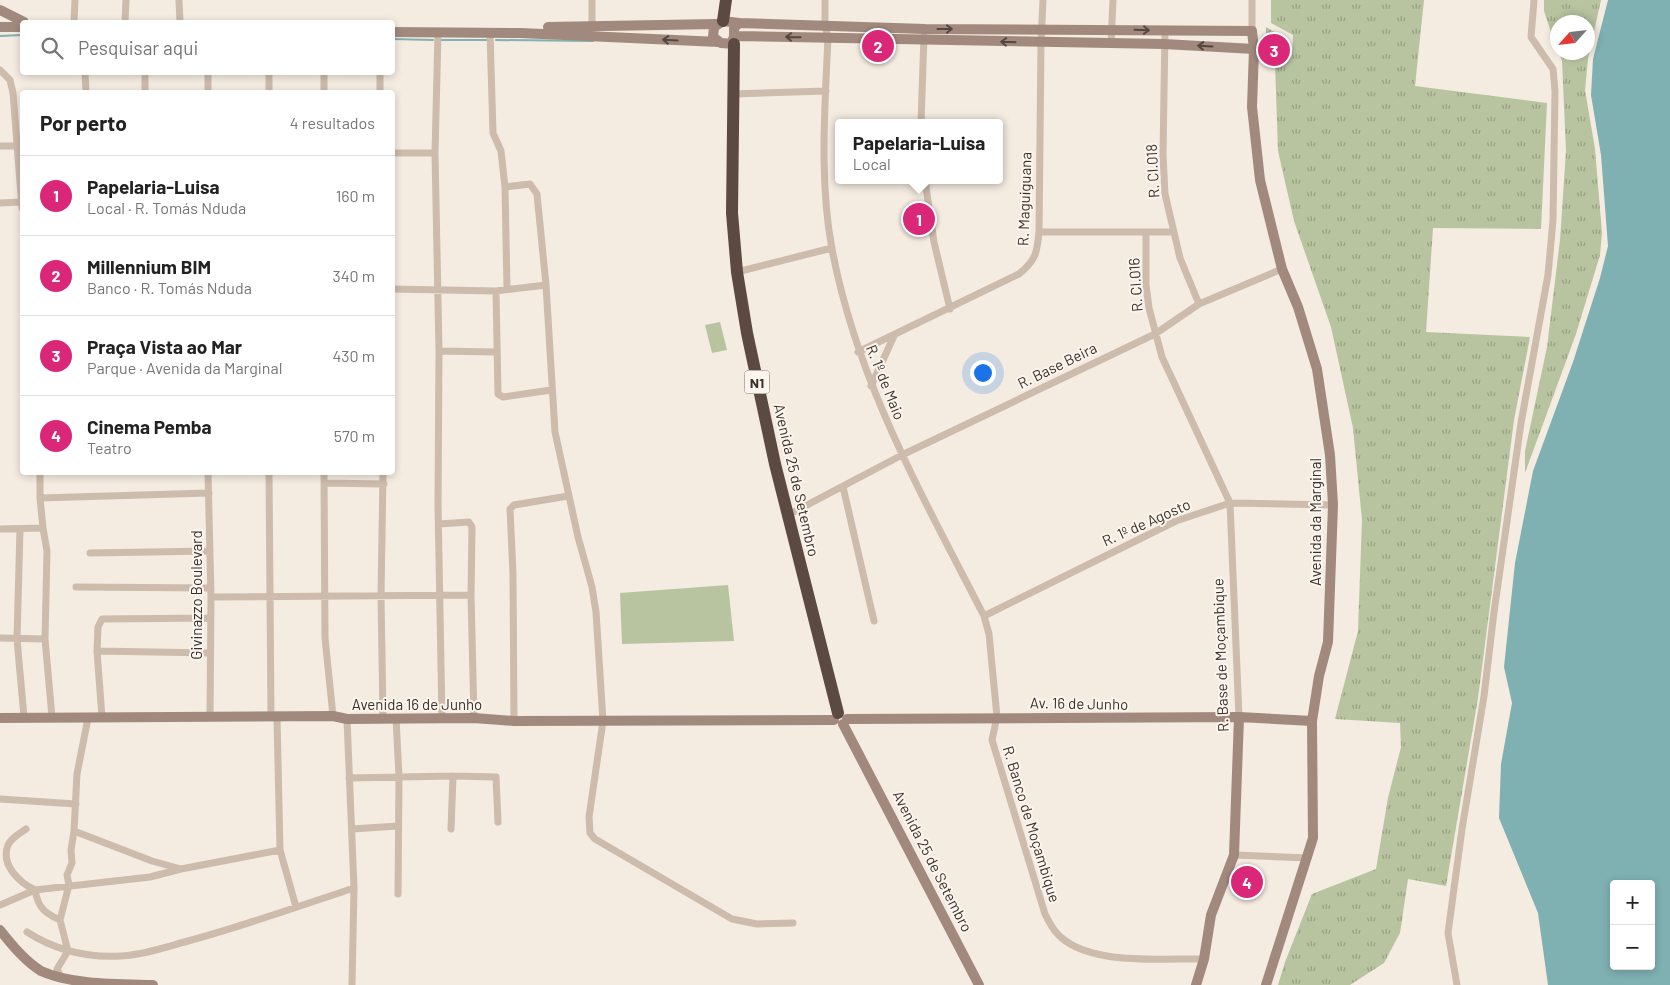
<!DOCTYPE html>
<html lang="pt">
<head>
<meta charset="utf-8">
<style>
	:root { --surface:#fff; --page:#f2f2f2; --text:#222; --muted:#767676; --line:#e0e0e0; --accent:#db2777 }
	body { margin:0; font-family:Barlow,sans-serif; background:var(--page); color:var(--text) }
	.controls { position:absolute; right:15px; bottom:15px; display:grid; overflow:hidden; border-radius:5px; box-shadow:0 2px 8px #0003 }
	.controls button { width:45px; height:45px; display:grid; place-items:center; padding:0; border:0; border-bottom:1px solid var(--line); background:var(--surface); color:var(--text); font:25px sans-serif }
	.compass { position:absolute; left:1550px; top:15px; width:45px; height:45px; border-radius:50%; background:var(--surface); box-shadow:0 2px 8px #0003; rotate:243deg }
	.you { position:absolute; left:982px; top:372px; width:18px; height:18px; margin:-12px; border:4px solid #fff; border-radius:50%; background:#1a73e8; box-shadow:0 0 0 8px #1a73e833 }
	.badge { display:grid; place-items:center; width:32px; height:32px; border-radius:50%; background:var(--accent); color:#fff; font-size:16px; font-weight:700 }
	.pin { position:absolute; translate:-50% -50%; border:2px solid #fff; box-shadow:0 1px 5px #0006 }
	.popup { position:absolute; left:835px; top:119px; width:168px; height:65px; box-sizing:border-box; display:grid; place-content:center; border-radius:5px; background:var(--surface); filter:drop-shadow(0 1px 4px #0005); font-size:16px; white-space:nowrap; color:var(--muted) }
	.popup b { font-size:19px; color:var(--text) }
	.popup::after { content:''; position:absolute; left:50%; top:100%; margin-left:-10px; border:10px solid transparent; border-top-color:var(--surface) }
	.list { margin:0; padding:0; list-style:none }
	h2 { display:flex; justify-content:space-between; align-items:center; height:65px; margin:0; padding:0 20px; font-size:21px }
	h2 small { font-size:16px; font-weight:400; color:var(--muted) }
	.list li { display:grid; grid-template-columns:32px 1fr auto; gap:15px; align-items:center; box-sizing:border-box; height:80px; padding:0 20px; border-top:1px solid var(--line) }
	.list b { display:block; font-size:19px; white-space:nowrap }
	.list p { margin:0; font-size:16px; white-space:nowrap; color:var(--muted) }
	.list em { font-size:16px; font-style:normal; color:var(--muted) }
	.icon { flex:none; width:28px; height:28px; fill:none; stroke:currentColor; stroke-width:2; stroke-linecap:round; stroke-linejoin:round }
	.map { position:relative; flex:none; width:1670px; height:985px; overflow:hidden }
	.search { position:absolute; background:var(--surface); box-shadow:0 2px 8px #0003; left:20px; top:20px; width:375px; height:55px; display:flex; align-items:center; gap:12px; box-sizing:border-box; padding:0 18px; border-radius:5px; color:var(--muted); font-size:19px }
	.panel { position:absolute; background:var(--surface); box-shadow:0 2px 8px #0003; left:20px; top:90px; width:375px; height:385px; border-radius:5px }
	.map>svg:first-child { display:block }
</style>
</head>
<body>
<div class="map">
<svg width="1670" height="985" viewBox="0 0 1670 985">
	<defs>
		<pattern id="grass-tufts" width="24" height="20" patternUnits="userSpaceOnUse" patternTransform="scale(1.25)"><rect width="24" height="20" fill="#b8c4a0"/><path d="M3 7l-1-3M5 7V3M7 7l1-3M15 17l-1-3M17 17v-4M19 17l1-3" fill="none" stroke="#97a083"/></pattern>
	</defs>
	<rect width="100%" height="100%" fill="#f4ebe1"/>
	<!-- grass -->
	<path fill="url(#grass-tufts)" d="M1271 0H1424L1415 86 1547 103 1541 229 1433 228 1426 332 1530 337 1514 420 1478 698 1446 886 1408 879 1400 933 1384 963 1350 985H1278L1285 962 1312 894 1376 869 1388 798 1401 747 1400 723 1335 719 1358 631 1362 520 1353 428 1331 327 1294 221 1278 151 1275 64 1292 56 1293 35 1271 23Z
		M1544 0H1601L1588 59 1585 90 1595 149 1602 233 1600 255 1576 334 1525 473V451L1547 347 1560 240 1566 151 1562 61 1559 53 1588 52V22H1558L1557 50 1544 11Z
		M1266 27 1286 39 1285 57 1268 64Z"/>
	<!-- pitch -->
	<path fill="#b8c4a0" d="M720 322 727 350 712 353 705 325Z
		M728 585 734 641 622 644 620 593Z"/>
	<!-- water -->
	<path fill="#7fb0b2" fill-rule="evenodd" d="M1608 0H1670V985H1548L1538 913 1499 818 1501 764 1512 703 1504 667 1515 563 1533 471 1573 362 1600 278 1608 246 1601 155 1591 95 1593 59ZM1614 884H1651V966H1614Z"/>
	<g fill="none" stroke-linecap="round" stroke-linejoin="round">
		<!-- stream -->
		<path stroke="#7fb0b2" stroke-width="2" d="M0 36 22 35
			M392 39 433 40
			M441 40H489
			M496 40 593 41"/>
		<!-- street -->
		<path stroke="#cdbbac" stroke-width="7" d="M179 0 180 22
			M825 0V26L828 37C825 107 819 179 832 249 857 382 923 497 984 616L989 634 997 717 992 740 1045 914C1048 920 1051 926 1055 931 1083 967 1163 958 1204 959
			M74 22 75 0
			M125 22 126 0
			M592 27V0
			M1165 31 1163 155 1165 194 1180 258 1199 304
			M1252 31V0
			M438 33 435 153 439 351 438 505 442 719
			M490 33 493 133 501 151 505 187 507 289
			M1111 44 1113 0
			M0 70 10 80 13 93 22 208
			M85 72 86 92
			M145 72V92
			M208 72V92
			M269 72V92
			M324 92V72
			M380 92V72
			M733 94 826 91
			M921 123 924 36
			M0 146H22
			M392 153H435
			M925 180 934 242 950 309
			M505 187 530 184 537 194 546 285 555 432 578 537 592 587 596 612 603 721 589 817 590 833 595 839 732 919 757 924 793 923
			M0 203 21 202
			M1039 232H1173
			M1146 233V285L1149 308 1162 357 1230 503 1239 717
			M737 272 832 248
			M392 289 496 291 546 285
			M496 291 498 394 503 397 551 390
			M439 351 495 352
			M858 352 1019 274C1036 260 1037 253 1039 232L1041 43 1043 0
			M871 386 894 336
			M208 472 211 597 210 717
			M269 472 271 717
			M324 472 325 638 333 716
			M383 472 381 597 383 717
			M324 483 384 484
			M843 487 874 621
			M40 498 209 493
			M788 515 902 455 1155 334 1199 304 1282 269
			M439 524 469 522 472 527 471 595 474 718
			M43 528 47 551 45 639 52 717
			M0 529 43 528 40 498V472
			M20 529 17 639 24 717
			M90 553 210 551
			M76 587 211 588
			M211 597 471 595
			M984 616 1176 521 1230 503 1333 505
			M0 638 45 639
			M97 651 98 627 102 619 210 618
			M102 717 97 651 210 653
			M88 718 77 774 74 831 152 861 181 869
			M277 718 280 850 296 907
			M396 718 399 777 398 894
			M514 721 513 574 510 509 514 505 568 496
			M349 778 453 776 496 777 498 822
			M0 799 76 804
			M26 829C20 833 11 838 8 845 0 865 20 883 35 890 38 907 44 913 60 920
			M352 829 398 826
			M451 829 453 776
			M1234 855 1308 858
			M0 905 35 890 150 877 181 869 280 850
			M27 932C55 950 87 958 121 956 143 955 166 947 188 941 244 926 299 906 354 888L347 719
			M62 979 57 969 68 951 60 920 69 885 67 875 72 863 71 850 74 831
			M352 985 354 888
			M1457 985 1448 933 1462 829 1484 696 1494 612 1521 423 1548 275 1553 220 1555 91 1553 69 1531 37 1534 0"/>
		<!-- secondary -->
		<path stroke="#a18a7d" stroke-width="10" d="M0 10 24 22
			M723 21 739 23 734 28V36H738L733 39 734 44 721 43 713 37 714 27Z
			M739 23 925 29 1252 31 1254 49 1252 107 1260 180 1282 269 1298 307 1317 369 1330 455 1333 505 1328 642 1319 676 1312 721 1313 838 1266 985
			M0 27H22
			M548 27 716 24
			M392 32 520 33 719 42
			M738 36 1164 44 1254 49
			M0 718 333 716 347 719 474 718 514 721 834 720
			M847 719 1239 717 1312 721
			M843 724 979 985
			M0 930C12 945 25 961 41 971 72 985 118 984 153 985
			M1196 985 1204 959 1211 915 1234 855 1239 717"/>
		<!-- highway -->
		<path stroke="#5c4a42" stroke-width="12" d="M723 21 726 0
			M734 44 732 213 737 272 747 333 775 464 838 713"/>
	</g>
	<!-- one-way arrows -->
	<defs><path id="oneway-shaft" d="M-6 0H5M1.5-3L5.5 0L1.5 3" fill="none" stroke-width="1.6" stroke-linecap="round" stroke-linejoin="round" transform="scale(1.25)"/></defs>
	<g stroke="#544640">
		<use href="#oneway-shaft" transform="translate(945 29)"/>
		<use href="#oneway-shaft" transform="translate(1142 30) rotate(2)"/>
		<use href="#oneway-shaft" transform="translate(793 37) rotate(-179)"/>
		<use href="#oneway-shaft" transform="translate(670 40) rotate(-177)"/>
		<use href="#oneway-shaft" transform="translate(1008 42) rotate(-178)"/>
		<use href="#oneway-shaft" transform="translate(1205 46) rotate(-177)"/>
	</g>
	<g text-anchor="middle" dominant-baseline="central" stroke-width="4" stroke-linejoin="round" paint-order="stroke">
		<!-- shield labels -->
		<rect fill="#fbf5ee" stroke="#756b66" stroke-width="1" x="744.5" y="370.5" width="25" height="23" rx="4"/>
		<g font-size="14" font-weight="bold" fill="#3b302b">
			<text x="757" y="382">N1</text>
		</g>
		<!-- street labels -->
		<g font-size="15" fill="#3b302b" stroke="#fbf5ee">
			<text transform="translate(1152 171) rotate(-93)">R. CI.018</text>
			<text transform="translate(1024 199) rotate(-88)">R. Maguiguana</text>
			<text transform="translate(1135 285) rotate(-94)">R. CI.016</text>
			<text transform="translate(1057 365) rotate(-26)">R. Base Beira</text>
			<text transform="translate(886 382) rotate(68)">R. 1º de Maio</text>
			<text transform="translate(797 480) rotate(77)">Avenida 25 de Setembro</text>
			<text transform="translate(1146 522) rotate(-24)">R. 1º de Agosto</text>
			<text transform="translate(1315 522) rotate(-90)">Avenida da Marginal</text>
			<text transform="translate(196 595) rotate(-90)">Givinazzo Boulevard</text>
			<text transform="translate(1220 655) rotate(-92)">R. Base de Moçambique</text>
			<text transform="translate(1079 703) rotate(1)">Av. 16 de Junho</text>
			<text x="417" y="704">Avenida 16 de Junho</text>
			<text transform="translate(1032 824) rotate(73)">R. Banco de Moçambique</text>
			<text transform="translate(933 861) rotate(63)">Avenida 25 de Setembro</text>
		</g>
	</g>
</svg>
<div class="controls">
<button>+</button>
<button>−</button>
</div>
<svg class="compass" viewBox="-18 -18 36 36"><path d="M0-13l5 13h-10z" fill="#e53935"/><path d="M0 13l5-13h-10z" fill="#767676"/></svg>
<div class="you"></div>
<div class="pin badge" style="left:919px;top:219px">1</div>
<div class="popup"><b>Papelaria-Luisa</b>Local</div>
<div class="pin badge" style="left:878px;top:46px">2</div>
<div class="pin badge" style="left:1274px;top:50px">3</div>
<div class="pin badge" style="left:1247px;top:882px">4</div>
<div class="search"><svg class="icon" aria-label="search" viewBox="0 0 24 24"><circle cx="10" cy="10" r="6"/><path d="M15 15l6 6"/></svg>Pesquisar aqui</div>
<section class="panel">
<h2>Por perto<small>4 resultados</small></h2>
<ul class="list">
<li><span class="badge">1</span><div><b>Papelaria-Luisa</b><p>Local · R. Tomás Nduda</p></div><em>160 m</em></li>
<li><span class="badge">2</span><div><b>Millennium BIM</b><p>Banco · R. Tomás Nduda</p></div><em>340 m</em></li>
<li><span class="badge">3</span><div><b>Praça Vista ao Mar</b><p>Parque · Avenida da Marginal</p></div><em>430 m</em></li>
<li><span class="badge">4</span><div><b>Cinema Pemba</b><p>Teatro</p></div><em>570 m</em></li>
</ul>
</section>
</div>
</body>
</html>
